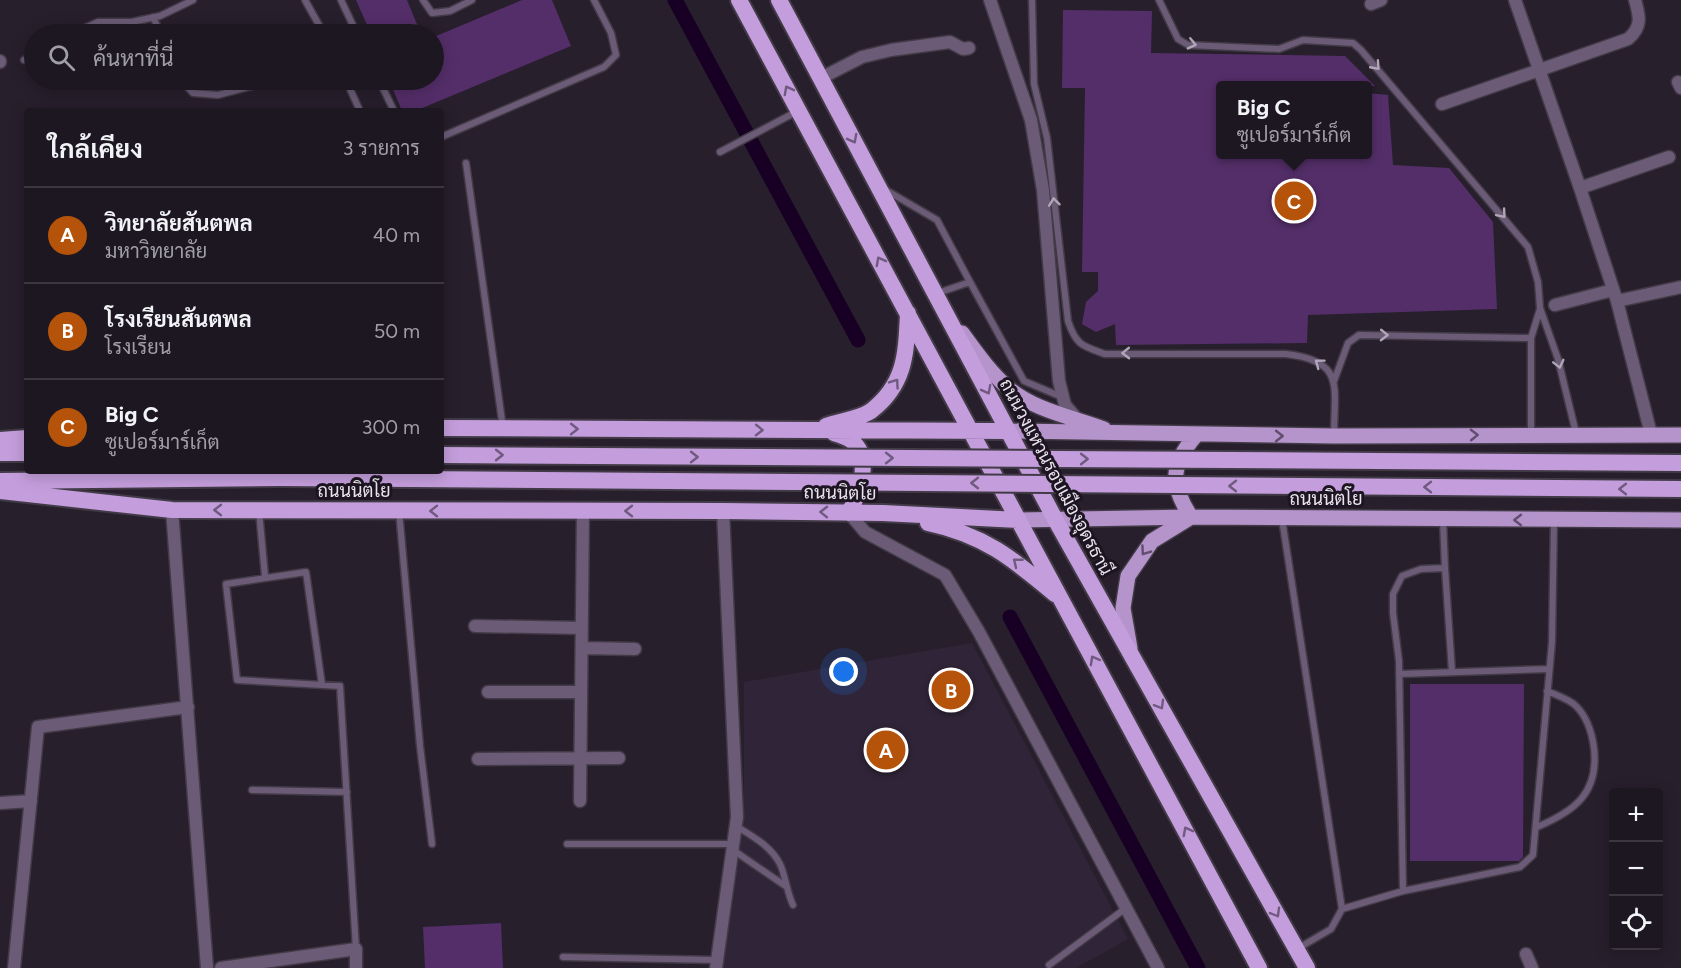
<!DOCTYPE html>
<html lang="th">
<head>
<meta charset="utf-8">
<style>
	:root { --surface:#1d1721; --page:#2a242e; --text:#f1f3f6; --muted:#a09fa5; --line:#3b363f; --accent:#b45309 }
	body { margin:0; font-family:Figtree,Sarabun,sans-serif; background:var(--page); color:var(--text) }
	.controls { position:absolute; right:18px; bottom:18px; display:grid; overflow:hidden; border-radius:6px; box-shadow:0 3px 15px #0003 }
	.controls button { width:54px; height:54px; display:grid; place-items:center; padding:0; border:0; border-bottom:2px solid var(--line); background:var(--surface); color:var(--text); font:30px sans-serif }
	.you { position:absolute; left:844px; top:672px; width:21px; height:21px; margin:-15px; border:4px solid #fff; border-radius:50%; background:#1a73e8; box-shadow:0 0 0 9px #1a73e833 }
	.badge { display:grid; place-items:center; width:39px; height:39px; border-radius:50%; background:var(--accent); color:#fff; font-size:20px; font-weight:700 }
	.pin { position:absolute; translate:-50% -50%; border:3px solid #fff; box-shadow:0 2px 6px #0006 }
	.popup { position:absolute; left:1216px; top:81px; width:156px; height:78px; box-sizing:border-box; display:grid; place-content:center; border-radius:6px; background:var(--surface); filter:drop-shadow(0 2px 4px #0005); font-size:20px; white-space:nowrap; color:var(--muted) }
	.popup b { font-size:22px; color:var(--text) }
	.popup::after { content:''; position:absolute; left:50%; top:100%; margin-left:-12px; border:12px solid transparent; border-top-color:var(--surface) }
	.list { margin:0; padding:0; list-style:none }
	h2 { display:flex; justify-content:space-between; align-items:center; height:78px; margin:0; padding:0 24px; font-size:26px }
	h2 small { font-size:20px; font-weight:400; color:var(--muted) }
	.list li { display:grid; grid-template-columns:39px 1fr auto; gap:18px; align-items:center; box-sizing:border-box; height:96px; padding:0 24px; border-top:2px solid var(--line) }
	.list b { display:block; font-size:22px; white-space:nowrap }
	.list p { margin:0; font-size:20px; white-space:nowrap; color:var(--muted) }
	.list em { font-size:20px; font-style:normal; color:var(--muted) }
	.icon { flex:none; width:33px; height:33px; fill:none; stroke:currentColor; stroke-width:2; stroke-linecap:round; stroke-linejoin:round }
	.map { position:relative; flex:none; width:1681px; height:968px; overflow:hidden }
	.search { position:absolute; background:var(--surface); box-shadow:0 3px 15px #0003; left:24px; top:24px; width:420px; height:66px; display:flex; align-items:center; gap:15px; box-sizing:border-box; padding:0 21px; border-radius:33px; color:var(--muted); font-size:22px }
	.panel { position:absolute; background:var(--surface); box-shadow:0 3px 15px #0003; left:24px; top:108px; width:420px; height:366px; border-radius:6px }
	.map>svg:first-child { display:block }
</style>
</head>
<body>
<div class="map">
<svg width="1681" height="968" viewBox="0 0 1681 968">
	<rect width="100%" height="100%" fill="#271f2c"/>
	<!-- built -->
	<path fill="#302538" d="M972 643 1128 939 1076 968H723L744 819V682Z"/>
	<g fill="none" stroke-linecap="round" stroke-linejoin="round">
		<!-- canal -->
		<path stroke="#180025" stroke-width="15" d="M675 0 858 340
			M1010 617 1198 968"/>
	</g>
	<!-- building -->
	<path fill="#542e69" d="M356 0H407L421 34H371Z
		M522 0H552L571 46 415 111H402L389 80H434V37Z
		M1063 10 1152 11 1151 53 1345 56 1375 86H1221V154H1368V93L1388 95 1393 165 1449 168 1493 222 1497 309 1308 315 1307 343 1116 345 1115 324 1096 332 1082 324 1086 302 1098 291V272H1082L1085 88H1062Z
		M1410 684H1524L1523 857 1519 861H1410Z
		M501 923 503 968H425L423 927Z"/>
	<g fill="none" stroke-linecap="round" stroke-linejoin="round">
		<!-- service casing -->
		<g stroke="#423b47" stroke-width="9">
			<path id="service" d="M305 0 324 34
				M341 0 357 34
				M423 0 432 13 450 11 472 0
				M1032 0 1034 84 1047 138 1068 321C1076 345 1082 346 1105 354H1286C1346 361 1334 387 1334 436
				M1159 0 1178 39 1188 45 1279 49 1303 40 1353 43 1361 50 1528 247 1538 282 1540 308 1558 359 1576 433
				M153 17 161 34
				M71 34 98 22H132L160 16 193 0
				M24 60 34 55
				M181 80 193 93 218 95 275 80
				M346 80 360 111
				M379 80 394 111
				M441 137 604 67 616 55 611 33 594 0
				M720 152 796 112
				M466 163 503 428
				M884 189 937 220 970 282
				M935 294 970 282 1024 381 1062 397
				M1334 381 1348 343 1359 335 1531 338
				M1531 434V338L1540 309
				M259 511 265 576
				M399 511 420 746 432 844
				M1282 519 1342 909 1331 929 1297 949
				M1445 568 1452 672
				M1399 674 1549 669
				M322 685 306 572 226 584 237 680 340 686 356 949
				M252 790 347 792
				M736 826C752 836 771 846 780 864 785 874 787 893 793 905
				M1537 827C1575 811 1599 793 1594 748 1592 733 1587 717 1576 706 1569 699 1556 695 1547 691
				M567 844H733
				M733 850 784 885
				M1403 891 1399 661 1393 613V594L1402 576 1421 569 1445 568 1443 520
				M1342 909 1403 891 1520 867 1533 855 1552 642 1554 520
				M563 957 717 960
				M1049 965 1126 908"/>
		</g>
		<!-- minor casing -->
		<g stroke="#423b47" stroke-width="15">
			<path id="minor" d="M990 0 1031 120 1043 190 1059 381 1065 405 1077 419
				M1515 0 1580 188
				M1371 4 1381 0
				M0 62V61
				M821 78 862 57 891 50 950 42 963 49 969 48
				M1678 82 1681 88
				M1442 104 1628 39C1642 27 1640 17 1635 0
				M1617 301 1580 188 1669 157
				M1555 305 1613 290
				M1651 434 1617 301 1681 287
				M172 510 207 968
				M849 513 865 532 945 575 979 632 1158 968
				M475 626 582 628
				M582 648 635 649
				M488 692H581
				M478 759 619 758
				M580 801 583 511
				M0 803 31 801
				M1526 954 1532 968
				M14 968 38 727 188 707
				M221 968 356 949V968
				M716 968 737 817 723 511"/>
		</g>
		<!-- primary casing -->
		<g stroke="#423b47" stroke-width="18">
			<path id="primary" d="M962 333C976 352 989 371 1007 387 1033 410 1072 417 1104 429
				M1008 431 1334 436 1681 435
				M1191 517C1170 485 1170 465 1196 435
				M1019 520 1191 517 1681 520
				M1130 648 1123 608 1128 576 1152 541 1191 517"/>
		</g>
		<!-- trunk casing -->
		<g stroke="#423b47" stroke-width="20">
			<path id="trunk" d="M739 0 1259 968
				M779 0 1055 519 1307 968
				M826 426C839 421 860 419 871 411 906 384 906 353 908 313
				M441 428 1008 431
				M834 433C839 435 847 437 852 441 873 459 859 493 849 513
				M0 440 27 438
				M0 453H27
				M0 481 280 478
				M0 491 172 510 723 511 883 513 1019 520
				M928 523C984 535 1012 558 1055 594"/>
		</g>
		<!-- service -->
		<use href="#service" stroke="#6b5b76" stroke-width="6"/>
		<!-- minor -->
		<use href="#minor" stroke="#6b5b76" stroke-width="12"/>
		<!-- primary -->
		<use href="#primary" stroke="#b593cb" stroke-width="15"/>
		<!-- trunk -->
		<use href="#trunk" stroke="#c49edc" stroke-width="16"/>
		<!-- trunk-bridge casing -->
		<g stroke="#423b47" stroke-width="20" stroke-linecap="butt">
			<path id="trunk-bridge" d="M441 455 1681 463
				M280 478 1681 489"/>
		</g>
		<!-- trunk-bridge -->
		<use href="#trunk-bridge" stroke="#c49edc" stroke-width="16"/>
	</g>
	<!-- one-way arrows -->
	<defs><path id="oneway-chevron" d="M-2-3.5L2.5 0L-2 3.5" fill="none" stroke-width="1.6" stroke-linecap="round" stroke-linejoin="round" transform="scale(1.5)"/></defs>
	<g stroke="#b0a6b7">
		<use href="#oneway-chevron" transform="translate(1192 44) rotate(13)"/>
		<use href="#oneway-chevron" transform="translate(1376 66) rotate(48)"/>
		<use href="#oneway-chevron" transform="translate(1054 202) rotate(-97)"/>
		<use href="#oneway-chevron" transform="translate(1502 214) rotate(50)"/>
		<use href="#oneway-chevron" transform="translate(1384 335) rotate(1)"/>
		<use href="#oneway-chevron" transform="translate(1126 353) rotate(179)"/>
		<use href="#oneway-chevron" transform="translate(1319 363) rotate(-143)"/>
		<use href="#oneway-chevron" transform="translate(1559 364) rotate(76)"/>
	</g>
	<g stroke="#705a7f">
		<use href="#oneway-chevron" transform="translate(788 90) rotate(-118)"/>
		<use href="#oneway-chevron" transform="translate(853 139) rotate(62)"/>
		<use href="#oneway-chevron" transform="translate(880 261) rotate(-118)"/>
		<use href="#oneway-chevron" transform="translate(895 383) rotate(-55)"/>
		<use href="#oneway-chevron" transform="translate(987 390) rotate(62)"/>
		<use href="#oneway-chevron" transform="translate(574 429)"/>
		<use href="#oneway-chevron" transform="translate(759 430) rotate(1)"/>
		<use href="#oneway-chevron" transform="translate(499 455)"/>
		<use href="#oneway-chevron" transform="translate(694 457)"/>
		<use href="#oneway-chevron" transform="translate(889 458)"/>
		<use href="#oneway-chevron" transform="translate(1084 459)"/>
		<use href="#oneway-chevron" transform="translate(975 483) rotate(-180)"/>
		<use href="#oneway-chevron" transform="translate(1233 486) rotate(-180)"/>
		<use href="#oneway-chevron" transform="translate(1428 487) rotate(-180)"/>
		<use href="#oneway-chevron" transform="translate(1623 489) rotate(-180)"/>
		<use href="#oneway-chevron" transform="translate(218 510) rotate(-180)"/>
		<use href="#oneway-chevron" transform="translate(434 511) rotate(-180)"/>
		<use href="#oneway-chevron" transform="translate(629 511) rotate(180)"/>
		<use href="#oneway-chevron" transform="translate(824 512) rotate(-179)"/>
		<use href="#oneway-chevron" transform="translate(1017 562) rotate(-141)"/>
		<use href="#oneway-chevron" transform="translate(1094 660) rotate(-119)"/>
		<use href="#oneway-chevron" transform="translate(1160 705) rotate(60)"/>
		<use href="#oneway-chevron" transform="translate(1187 831) rotate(-118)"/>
		<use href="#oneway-chevron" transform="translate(1276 913) rotate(60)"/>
	</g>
	<g stroke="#614e6e">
		<use href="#oneway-chevron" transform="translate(1474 435) rotate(-1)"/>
		<use href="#oneway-chevron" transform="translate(1279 436)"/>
		<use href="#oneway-chevron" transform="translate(1518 520) rotate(-180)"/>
		<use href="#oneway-chevron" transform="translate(1145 551) rotate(125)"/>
	</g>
	<g text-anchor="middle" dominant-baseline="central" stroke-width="6" stroke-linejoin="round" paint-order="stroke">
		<!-- street labels -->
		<g font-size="18" fill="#e9e4ed" stroke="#1d1522">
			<text transform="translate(1056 477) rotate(62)">ถนนวงแหวนรอบเมืองอุดรธานี</text>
			<text x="354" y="491">ถนนนิตโย</text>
			<text transform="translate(840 493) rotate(1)">ถนนนิตโย</text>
			<text x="1326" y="499">ถนนนิตโย</text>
		</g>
	</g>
</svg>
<div class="controls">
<button>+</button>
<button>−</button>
<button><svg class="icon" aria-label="locate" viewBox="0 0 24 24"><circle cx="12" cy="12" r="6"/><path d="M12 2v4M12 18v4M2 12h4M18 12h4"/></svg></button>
</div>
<div class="you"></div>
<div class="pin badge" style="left:886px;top:750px">A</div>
<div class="pin badge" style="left:951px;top:690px">B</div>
<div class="pin badge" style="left:1294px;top:201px">C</div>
<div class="popup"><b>Big C</b>ซูเปอร์มาร์เก็ต</div>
<div class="search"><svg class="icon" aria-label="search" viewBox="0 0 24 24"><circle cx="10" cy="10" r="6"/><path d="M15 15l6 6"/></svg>ค้นหาที่นี่</div>
<section class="panel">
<h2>ใกล้เคียง<small>3 รายการ</small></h2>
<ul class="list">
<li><span class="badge">A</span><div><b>วิทยาลัยสันตพล</b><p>มหาวิทยาลัย</p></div><em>40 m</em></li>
<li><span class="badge">B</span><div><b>โรงเรียนสันตพล</b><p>โรงเรียน</p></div><em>50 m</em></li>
<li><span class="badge">C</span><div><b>Big C</b><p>ซูเปอร์มาร์เก็ต</p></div><em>300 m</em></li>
</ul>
</section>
</div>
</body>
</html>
